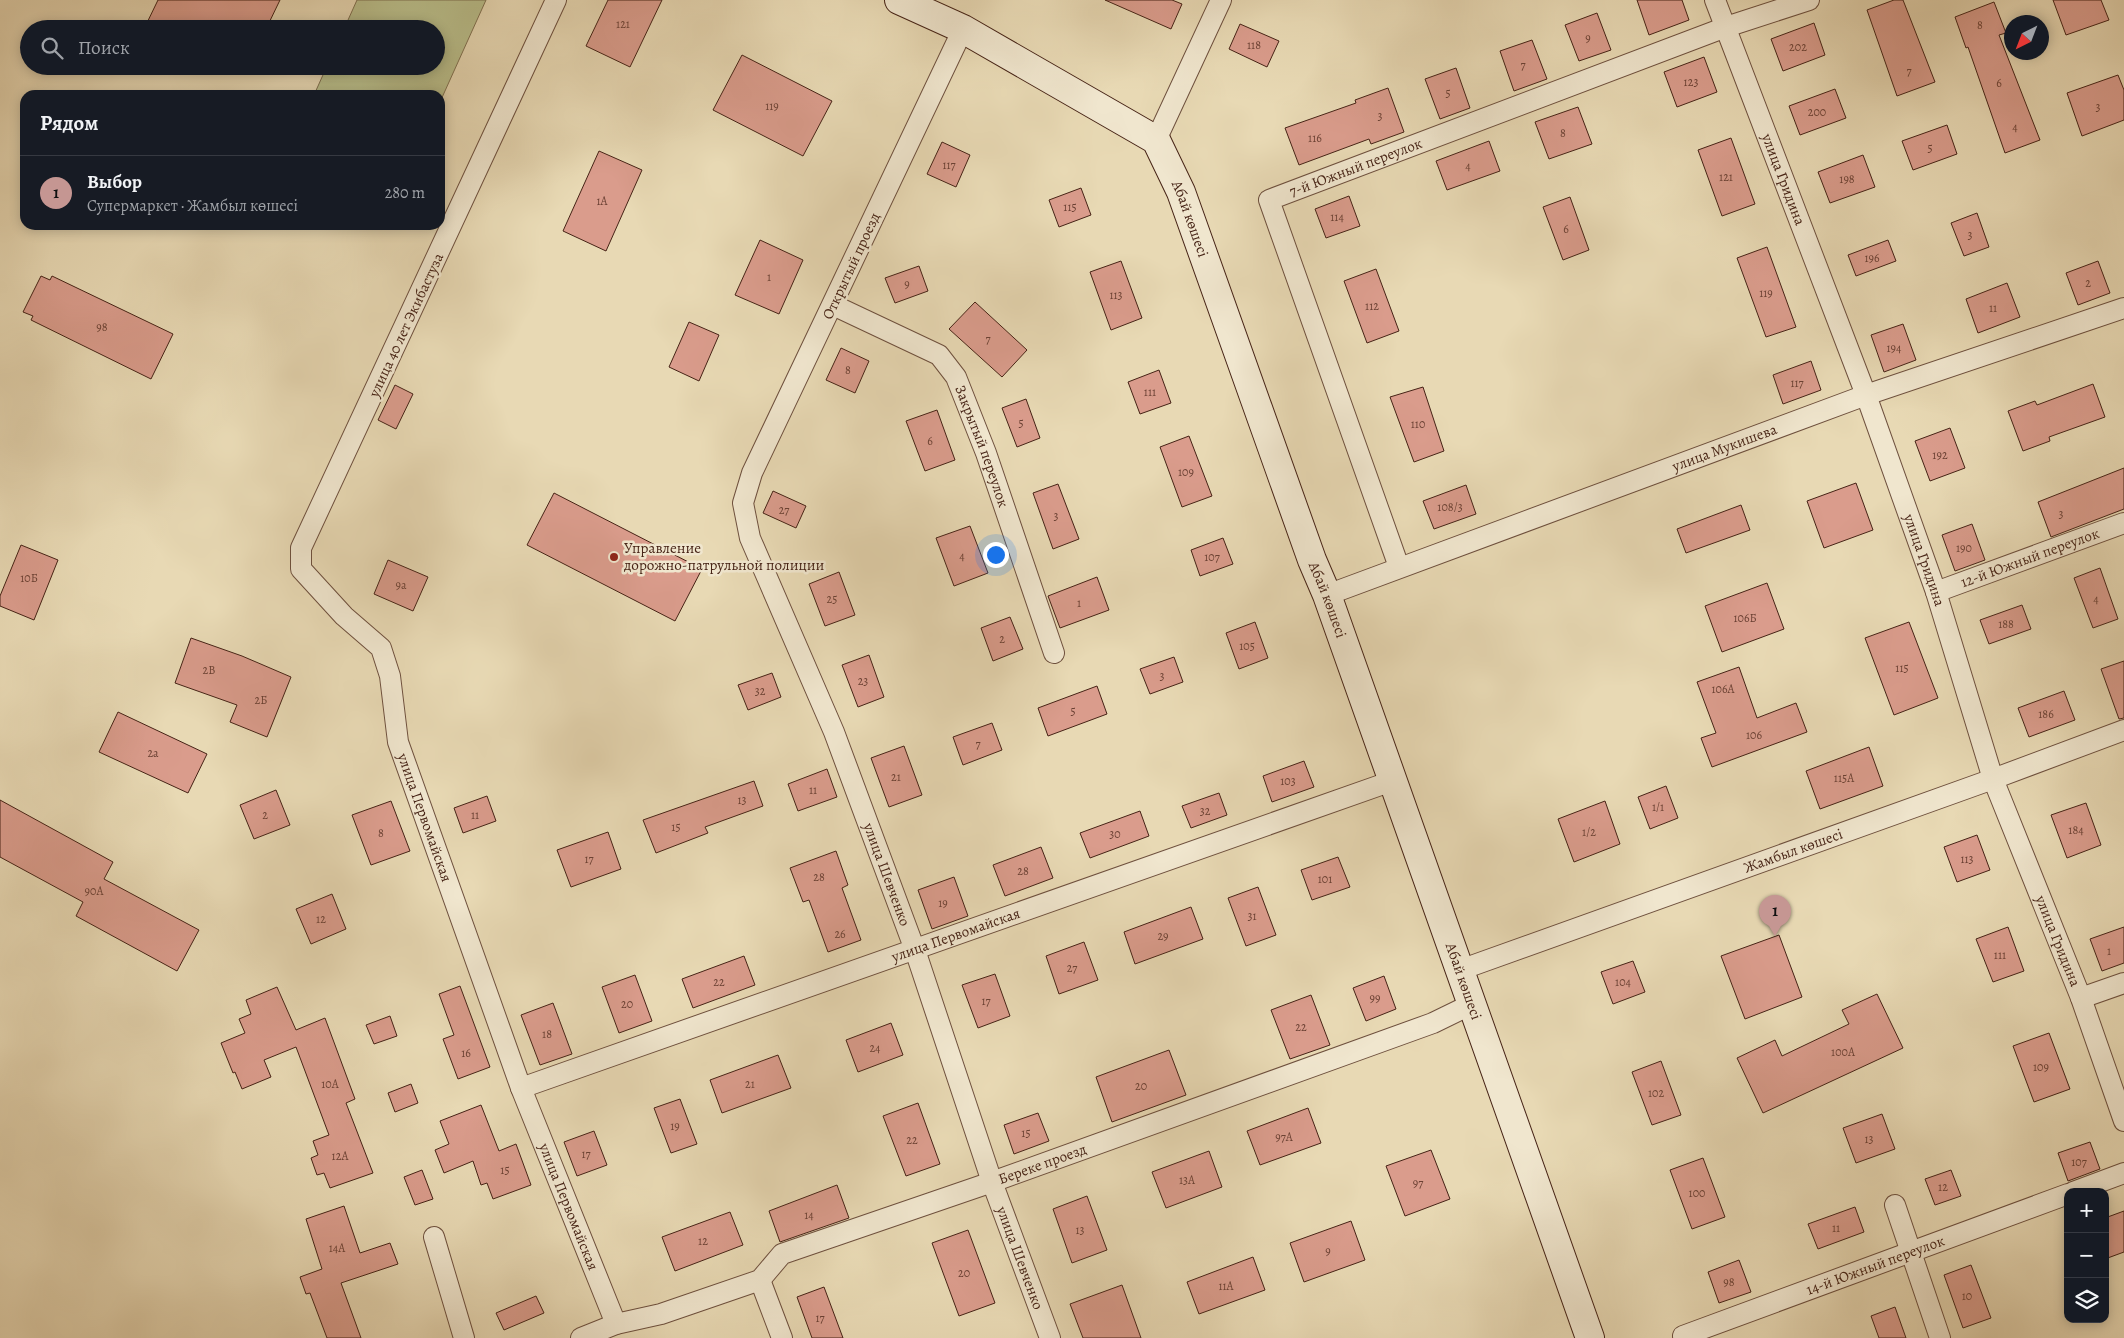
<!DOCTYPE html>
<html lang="ru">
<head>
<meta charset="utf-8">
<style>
	:root { --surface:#171b24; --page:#242831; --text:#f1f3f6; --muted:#9ea1a6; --line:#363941; --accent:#c59692 }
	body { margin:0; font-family:Alegreya,serif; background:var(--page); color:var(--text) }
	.controls { position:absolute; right:15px; bottom:15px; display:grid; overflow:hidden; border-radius:10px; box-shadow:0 2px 12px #0003 }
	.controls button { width:45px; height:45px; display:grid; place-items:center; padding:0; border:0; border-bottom:1px solid var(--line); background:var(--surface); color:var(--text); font:25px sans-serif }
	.compass { position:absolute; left:2004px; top:15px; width:45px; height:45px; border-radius:50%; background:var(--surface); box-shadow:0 2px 12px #0003; rotate:222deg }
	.you { position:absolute; left:995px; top:554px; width:18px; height:18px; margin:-12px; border:4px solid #fff; border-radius:50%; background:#1a73e8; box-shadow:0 0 0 8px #1a73e833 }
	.badge { display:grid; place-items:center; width:32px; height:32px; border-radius:50%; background:var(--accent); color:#111; font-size:16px; font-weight:700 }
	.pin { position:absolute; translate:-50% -41px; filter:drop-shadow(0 1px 2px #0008) }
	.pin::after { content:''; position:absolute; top:26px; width:18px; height:15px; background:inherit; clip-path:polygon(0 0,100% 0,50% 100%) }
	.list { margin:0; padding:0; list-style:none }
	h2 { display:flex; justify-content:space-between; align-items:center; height:65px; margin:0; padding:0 20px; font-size:21px }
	h2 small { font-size:16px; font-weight:400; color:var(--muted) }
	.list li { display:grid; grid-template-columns:32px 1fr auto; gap:15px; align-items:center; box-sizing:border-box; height:75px; padding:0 20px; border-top:1px solid var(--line) }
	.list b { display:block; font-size:19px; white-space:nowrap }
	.list p { margin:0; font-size:16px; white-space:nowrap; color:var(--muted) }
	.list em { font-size:16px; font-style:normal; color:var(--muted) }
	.icon { flex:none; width:28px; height:28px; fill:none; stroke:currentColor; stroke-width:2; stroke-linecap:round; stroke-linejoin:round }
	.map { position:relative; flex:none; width:2124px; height:1338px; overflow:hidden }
	.search { position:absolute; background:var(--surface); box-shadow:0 2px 12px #0003; left:20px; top:20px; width:425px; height:55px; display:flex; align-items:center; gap:12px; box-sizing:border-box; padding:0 18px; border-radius:28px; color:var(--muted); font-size:19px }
	.panel { position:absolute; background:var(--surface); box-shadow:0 2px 12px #0003; left:20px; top:90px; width:425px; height:140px; border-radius:15px }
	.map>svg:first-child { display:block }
</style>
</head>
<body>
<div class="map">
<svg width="2124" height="1338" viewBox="0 0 2124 1338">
	<rect width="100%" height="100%" fill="#e8d9b4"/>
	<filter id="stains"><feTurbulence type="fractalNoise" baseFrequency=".004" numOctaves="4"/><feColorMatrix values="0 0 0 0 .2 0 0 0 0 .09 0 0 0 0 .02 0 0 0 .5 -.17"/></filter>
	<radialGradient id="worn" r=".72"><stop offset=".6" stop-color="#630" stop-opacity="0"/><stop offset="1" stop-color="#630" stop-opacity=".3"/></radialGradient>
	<!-- green -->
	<path fill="#b9be8b" stroke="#807050" d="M357 0H486L440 102V95H314L327 66H436V29H344Z"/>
	<!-- building -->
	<path fill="#da9c8c" stroke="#462316" d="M158 0H280L266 29H144Z
		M608 0H662L630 67 586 46Z
		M1105 0H1172L1182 4 1171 29Z
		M1637 0H1682L1689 20 1649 35Z
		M1894 0H1903L1935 82 1897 96 1867 10Z
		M2053 0H2101L2109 20 2066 35Z
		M1994 2 2006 33 1999 35 2040 140 2005 153 1968 47 1966 48 1955 17Z
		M1597 13 1611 50 1579 61 1565 25Z
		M1814 23 1825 55 1783 71 1771 39Z
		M1240 24 1279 41 1267 67 1229 49Z
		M1532 40 1547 79 1514 91 1500 51Z
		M742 55 832 101 803 156 713 110Z
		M1704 57 1717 92 1677 107 1664 72Z
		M1456 68 1470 108 1440 119 1425 79Z
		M2118 75 2124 90V120L2082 136 2067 93Z
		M1388 88 1404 132 1371 144 1369 139 1299 165 1285 128 1356 103 1355 100Z
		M1835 89 1846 118 1800 135 1789 106Z
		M1578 107 1592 144 1549 159 1535 122Z
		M1947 125 1957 154 1913 170 1902 141Z
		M1731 138 1755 204 1722 216 1698 150Z
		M1489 141 1500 171 1447 190 1436 161Z
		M942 142 970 155 956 187 927 174Z
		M599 151 642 170 606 251 563 231Z
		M1863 155 1875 187 1830 203 1818 172Z
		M1081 188 1091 215 1059 227 1049 200Z
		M1349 196 1360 226 1326 238 1315 209Z
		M1570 197 1589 250 1563 260 1543 207Z
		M1977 213 1989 247 1964 256 1951 223Z
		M760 240 803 260 779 314 735 295Z
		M1888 240 1896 261 1856 276 1848 255Z
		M1767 247 1796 327 1766 337 1737 258Z
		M1121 261 1142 318 1111 330 1090 272Z
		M2098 261 2110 293 2078 305 2066 273Z
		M919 266 928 291 895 303 885 278Z
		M1376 269 1399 331 1367 343 1344 281Z
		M41 276 50 280 52 276 173 334 151 379 31 320 33 316 23 312Z
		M2007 283 2020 317 1978 333 1966 299Z
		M975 302 1027 350 1002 377 949 329Z
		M689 322 719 335 699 381 669 367Z
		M1903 324 1916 360 1884 372 1871 335Z
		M841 348 869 361 855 393 826 380Z
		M1811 361 1821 390 1783 404 1773 375Z
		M1159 370 1171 403 1140 414 1128 382Z
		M2093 384 2105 417 2049 437 2050 441 2023 451 2008 411 2035 401 2037 405Z
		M395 385 413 394 396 429 378 420Z
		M1423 387 1444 451 1414 462 1390 397Z
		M1026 399 1040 438 1017 447 1002 408Z
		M937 410 955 460 925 471 906 421Z
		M1950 428 1965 468 1930 481 1915 441Z
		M1189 436 1212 496 1182 507 1160 447Z
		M2124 468V509L2051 537 2038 502Z
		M1856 483 1873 530 1824 548 1807 501Z
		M1058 484 1079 539 1053 549 1033 493Z
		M1466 485 1476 514 1434 529 1423 501Z
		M773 491 806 506 796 528 763 513Z
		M554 493 702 569 675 621 527 545Z
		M1741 505 1750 530 1686 553 1677 529Z
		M1972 524 1985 560 1955 571 1942 535Z
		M970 526 988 573 954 586 936 538Z
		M1223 538 1233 564 1200 576 1191 550Z
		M21 545 58 560 34 620 0 606V596Z
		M388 560 428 577 413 611 374 594Z
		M2100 568 2118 619 2093 628 2074 578Z
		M839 572 855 615 825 626 809 584Z
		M1097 577 1109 610 1060 628 1048 596Z
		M1767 583 1784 629 1722 652 1705 606Z
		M2022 605 2031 629 1989 644 1980 620Z
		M1010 617 1023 649 993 661 981 628Z
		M1255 622 1268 658 1239 669 1226 633Z
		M1909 622 1938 698 1894 715 1865 638Z
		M191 638 242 656 291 677 267 737 230 722 237 705 175 683Z
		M869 655 884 697 858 707 842 665Z
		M1174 657 1183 682 1150 694 1140 669Z
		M2124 661V718L2119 719 2101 669Z
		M1739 667 1757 718 1796 703 1807 732 1712 767 1701 738 1716 733 1697 682Z
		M772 673 781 697 748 710 738 685Z
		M1097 686 1107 714 1048 736 1038 708Z
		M2064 691 2075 720 2029 737 2018 708Z
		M118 712 207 754 188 793 99 752Z
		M992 723 1002 750 963 765 953 737Z
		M904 746 922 795 889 807 871 758Z
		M1869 747 1883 786 1820 809 1806 771Z
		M1304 761 1314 787 1272 802 1263 776Z
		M827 769 837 797 798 811 788 784Z
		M754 781 763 806 705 827 708 833 656 853 643 820Z
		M1666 786 1678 818 1650 829 1638 797Z
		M276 790 290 825 254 839 240 805Z
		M1219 793 1227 815 1191 828 1182 806Z
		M487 796 496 821 463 833 454 808Z
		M0 800 113 862 104 879 199 930 177 971 76 916 83 902 0 857Z
		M391 801 410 851 371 865 352 815Z
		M1605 801 1620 844 1574 862 1558 819Z
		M2086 803 2101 845 2067 858 2051 815Z
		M1140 811 1149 836 1090 858 1080 833Z
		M608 832 621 869 571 887 557 850Z
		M1977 835 1990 870 1957 882 1944 847Z
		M1041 847 1053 878 1005 896 993 865Z
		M836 851 848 885 842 888 861 940 828 952 809 900 803 902 790 868Z
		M1338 857 1350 887 1312 900 1301 870Z
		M954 877 968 916 932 929 918 890Z
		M1258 887 1276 935 1246 946 1228 898Z
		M332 894 346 929 311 944 296 909Z
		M1191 907 1203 939 1135 964 1124 932Z
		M2008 927 2024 971 1993 982 1976 939Z
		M2124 927V963L2102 971 2090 939Z
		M1779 935 1802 997 1745 1019 1721 956Z
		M1084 942 1098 980 1059 994 1046 956Z
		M744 956 755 985 693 1008 682 979Z
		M1633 961 1645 992 1613 1004 1601 972Z
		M995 974 1010 1016 978 1028 962 985Z
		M635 975 652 1021 619 1033 602 987Z
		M1384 976 1396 1009 1366 1021 1353 988Z
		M460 986 490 1067 458 1079 443 1039 454 1035 439 994Z
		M277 987 296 1030 325 1018 355 1099 346 1103 373 1173 330 1188 324 1173 317 1175 311 1158 318 1155 313 1141 329 1135 296 1047 264 1060 271 1077 242 1089 235 1072 233 1073 221 1043 245 1033 239 1019 251 1014 246 1000Z
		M1877 994 1903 1048 1763 1113 1737 1058 1775 1040 1782 1056 1849 1024 1842 1010Z
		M1311 995 1330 1045 1290 1059 1271 1010Z
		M553 1003 572 1054 540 1065 521 1015Z
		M390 1016 397 1036 374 1044 366 1025Z
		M891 1023 903 1055 858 1072 846 1040Z
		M2049 1033 2070 1089 2034 1102 2013 1046Z
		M1169 1050 1186 1095 1112 1122 1096 1077Z
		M778 1055 791 1088 722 1113 710 1080Z
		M1661 1061 1681 1115 1652 1125 1632 1072Z
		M411 1084 418 1103 395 1112 388 1093Z
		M680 1099 697 1144 671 1153 654 1108Z
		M918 1103 940 1164 906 1176 883 1116Z
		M481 1105 499 1151 516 1144 531 1185 493 1199 487 1183 481 1185 473 1161 444 1173 435 1150 449 1144 440 1121Z
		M1308 1108 1321 1143 1260 1165 1247 1131Z
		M1038 1113 1049 1141 1014 1154 1004 1125Z
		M1882 1114 1895 1149 1856 1163 1843 1128Z
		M594 1131 607 1165 577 1176 564 1142Z
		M2090 1142 2100 1169 2068 1181 2058 1153Z
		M1431 1150 1450 1199 1405 1216 1386 1166Z
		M1209 1151 1222 1187 1166 1208 1152 1172Z
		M1703 1158 1725 1217 1692 1229 1670 1170Z
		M422 1170 433 1199 415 1205 404 1177Z
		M1951 1170 1961 1196 1935 1205 1925 1179Z
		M837 1185 849 1218 780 1242 769 1211Z
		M1087 1196 1107 1250 1072 1263 1053 1209Z
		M344 1206 360 1253 390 1243 398 1264 341 1283 361 1338H327L310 1293 306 1294 300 1277 322 1269 306 1219Z
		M1855 1207 1864 1232 1818 1249 1808 1224Z
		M2124 1211V1252L2105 1259V1218Z
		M730 1212 743 1245 675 1271 662 1237Z
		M1351 1221 1365 1260 1304 1282 1290 1243Z
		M968 1230 995 1303 959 1316 932 1243Z
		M1253 1257 1265 1290 1199 1314 1187 1282Z
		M1739 1260 1751 1292 1719 1303 1708 1272Z
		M1971 1265 1991 1318 1963 1328 1944 1275Z
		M1122 1285 1141 1338H1083L1070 1304Z
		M824 1287 843 1338H812L797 1297Z
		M536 1296 544 1313 504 1330 496 1313Z
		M1895 1307 1906 1338H1879L1871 1316Z"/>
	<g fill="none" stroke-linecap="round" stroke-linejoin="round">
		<!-- street casing -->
		<g stroke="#6e503e" stroke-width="22">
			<g id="street">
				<path id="s1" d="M556 0 301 548V569L344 616 381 648 390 676 398 742 521 1088 616 1324"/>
				<path id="s2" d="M1715 0 1866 395 1936 592 1993 779 2081 998 2124 1121"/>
				<path id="s3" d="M963 29 752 473 743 503 750 538 834 732 915 950 992 1182 1050 1338"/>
				<path d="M1156 140 1221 0"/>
				<path id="s4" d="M833 305 939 355 956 377 986 453 1054 653"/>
				<path id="s5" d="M1399 567 1269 200 1726 27 1809 0"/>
				<path id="s6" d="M1936 592 2124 523"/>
				<path id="s7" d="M1327 595 1866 395 2124 308"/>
				<path id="s8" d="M1460 970 1993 779 2124 730"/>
				<path d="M2081 998 2124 983"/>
				<path id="s9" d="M521 1088 1392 781"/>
				<path d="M2073 1192 2124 1173"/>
				<path d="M1895 1205 1940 1338"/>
				<path d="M434 1237 464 1338"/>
				<path d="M760 1280 782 1338"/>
				<path id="s10" d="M1683 1336 2068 1194"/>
				<path id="s11" d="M581 1338 616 1324 661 1314 760 1280 782 1254 992 1182 1433 1023 1472 1004"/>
			</g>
		</g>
		<!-- secondary casing -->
		<g stroke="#462316" stroke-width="30">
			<g id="secondary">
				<path id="s12" d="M899 0 963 29 1156 140 1181 192 1312 560 1327 595 1590 1338"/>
			</g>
		</g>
		<!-- street -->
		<use href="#street" stroke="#f0e6ce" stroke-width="20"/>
		<!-- secondary -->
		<use href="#secondary" stroke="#f0e6ce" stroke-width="28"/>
	</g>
	<!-- markers -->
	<circle fill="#8f2418" stroke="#f0e6ce" stroke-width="2" cx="614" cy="557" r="5"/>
	<g text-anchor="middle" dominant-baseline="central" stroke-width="5" stroke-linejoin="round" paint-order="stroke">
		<!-- number labels -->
		<g font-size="12" fill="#6b4134">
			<text x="623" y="24">121</text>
			<text x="1980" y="25">8</text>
			<text x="1588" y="38">9</text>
			<text x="1254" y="45">118</text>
			<text x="1798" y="47">202</text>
			<text x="1523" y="65">7</text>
			<text x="1909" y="71">7</text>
			<text x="1691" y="82">123</text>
			<text x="1999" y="83">6</text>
			<text x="1448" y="93">5</text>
			<text x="772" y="106">119</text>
			<text x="2098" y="107">3</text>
			<text x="1817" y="112">200</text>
			<text x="1380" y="116">3</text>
			<text x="2015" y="127">4</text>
			<text x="1563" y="133">8</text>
			<text x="1315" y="138">116</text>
			<text x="1930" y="148">5</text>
			<text x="949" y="165">117</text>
			<text x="1468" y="166">4</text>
			<text x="1726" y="177">121</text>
			<text x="1847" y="179">198</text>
			<text x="602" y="201">1А</text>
			<text x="1070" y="207">115</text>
			<text x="1337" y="217">114</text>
			<text x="1566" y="229">6</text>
			<text x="1970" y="235">3</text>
			<text x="1872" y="258">196</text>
			<text x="769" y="277">1</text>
			<text x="2088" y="283">2</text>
			<text x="907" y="284">9</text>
			<text x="1766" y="293">119</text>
			<text x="1116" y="295">113</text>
			<text x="1372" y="306">112</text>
			<text x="1993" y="308">11</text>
			<text x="102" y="327">98</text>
			<text x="988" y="339">7</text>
			<text x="1894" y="348">194</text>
			<text x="848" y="370">8</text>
			<text x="1797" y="383">117</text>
			<text x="1150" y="392">111</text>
			<text x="1021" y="423">5</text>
			<text x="1418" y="424">110</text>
			<text x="930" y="441">6</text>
			<text x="1940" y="455">192</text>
			<text x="1186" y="472">109</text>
			<text x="1450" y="507">108/3</text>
			<text x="784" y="510">27</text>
			<text x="2061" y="514">3</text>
			<text x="1056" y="516">3</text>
			<text x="1964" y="548">190</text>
			<text x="962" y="556">4</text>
			<text x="1212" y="557">107</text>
			<text x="29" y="578">10Б</text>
			<text x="401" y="585">9а</text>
			<text x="832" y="599">25</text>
			<text x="2096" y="599">4</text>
			<text x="1079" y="603">1</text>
			<text x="1745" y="618">106Б</text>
			<text x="2006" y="624">188</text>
			<text x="1002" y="639">2</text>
			<text x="1247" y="646">105</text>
			<text x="1902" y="668">115</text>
			<text x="209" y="670">2В</text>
			<text x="1162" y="676">3</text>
			<text x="863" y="681">23</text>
			<text x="1723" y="689">106А</text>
			<text x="760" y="691">32</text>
			<text x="261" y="700">2Б</text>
			<text x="1073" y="711">5</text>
			<text x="2046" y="714">186</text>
			<text x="1754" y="735">106</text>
			<text x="978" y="744">7</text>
			<text x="153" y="753">2а</text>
			<text x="896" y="777">21</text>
			<text x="1844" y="778">115А</text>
			<text x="1288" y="781">103</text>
			<text x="813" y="790">11</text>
			<text x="742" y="800">13</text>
			<text x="1658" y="807">1/1</text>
			<text x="1205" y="811">32</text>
			<text x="265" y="815">2</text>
			<text x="475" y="815">11</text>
			<text x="676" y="827">15</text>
			<text x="2076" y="830">184</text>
			<text x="1589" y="832">1/2</text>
			<text x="381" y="833">8</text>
			<text x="1115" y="834">30</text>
			<text x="589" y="859">17</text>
			<text x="1967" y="859">113</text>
			<text x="1023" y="871">28</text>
			<text x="819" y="877">28</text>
			<text x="1325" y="879">101</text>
			<text x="94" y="891">90А</text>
			<text x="943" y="903">19</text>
			<text x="1252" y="916">31</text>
			<text x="321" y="919">12</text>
			<text x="840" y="934">26</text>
			<text x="1163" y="936">29</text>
			<text x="2109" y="951">1</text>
			<text x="2000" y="955">111</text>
			<text x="1072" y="968">27</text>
			<text x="719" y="982">22</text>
			<text x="1623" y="982">104</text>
			<text x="1375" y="998">99</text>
			<text x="986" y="1001">17</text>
			<text x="627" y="1004">20</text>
			<text x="1301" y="1027">22</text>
			<text x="547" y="1034">18</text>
			<text x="875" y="1048">24</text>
			<text x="1843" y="1052">100А</text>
			<text x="466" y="1053">16</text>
			<text x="2041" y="1067">109</text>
			<text x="330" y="1084">10А</text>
			<text x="750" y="1084">21</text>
			<text x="1141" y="1086">20</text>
			<text x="1656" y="1093">102</text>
			<text x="675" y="1126">19</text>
			<text x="1026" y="1133">15</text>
			<text x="1284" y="1137">97А</text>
			<text x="1869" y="1139">13</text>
			<text x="912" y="1140">22</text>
			<text x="586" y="1154">17</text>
			<text x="340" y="1156">12А</text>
			<text x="2079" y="1162">107</text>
			<text x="505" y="1170">15</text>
			<text x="1187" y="1180">13А</text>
			<text x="1418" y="1183">97</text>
			<text x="1943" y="1187">12</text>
			<text x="1697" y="1193">100</text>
			<text x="809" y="1215">14</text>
			<text x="1836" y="1228">11</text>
			<text x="1080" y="1230">13</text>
			<text x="703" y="1241">12</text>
			<text x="337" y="1248">14А</text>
			<text x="1328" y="1251">9</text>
			<text x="964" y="1273">20</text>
			<text x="1729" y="1282">98</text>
			<text x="1226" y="1286">11А</text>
			<text x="1967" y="1296">10</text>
			<text x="820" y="1318">17</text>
		</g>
		<!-- street labels -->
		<g font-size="15" fill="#462316" stroke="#f0e6ce">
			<text stroke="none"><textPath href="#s5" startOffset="482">7-й Южный переулок</textPath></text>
			<text stroke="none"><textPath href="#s2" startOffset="192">улица Гридина</textPath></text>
			<text stroke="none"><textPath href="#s12" startOffset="379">Абай көшесі</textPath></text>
			<text transform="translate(851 266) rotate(-65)">Открытый проезд</text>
			<text transform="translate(406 325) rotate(-65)">улица 40 лет Экибастуза</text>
			<text stroke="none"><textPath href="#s4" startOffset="219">Закрытый переулок</textPath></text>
			<text stroke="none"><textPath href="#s7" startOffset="424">улица Мукишева</textPath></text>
			<text stroke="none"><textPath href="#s6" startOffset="100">12-й Южный переулок</textPath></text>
			<text stroke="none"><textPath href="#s2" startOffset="598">улица Гридина</textPath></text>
			<text stroke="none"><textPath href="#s12" startOffset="784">Абай көшесі</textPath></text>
			<text stroke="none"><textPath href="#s1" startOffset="914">улица Первомайская</textPath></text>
			<text stroke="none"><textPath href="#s8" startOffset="354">Жамбыл көшесі</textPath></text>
			<text stroke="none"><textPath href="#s3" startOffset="922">улица Шевченко</textPath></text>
			<text stroke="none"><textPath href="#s9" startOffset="461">улица Первомайская</textPath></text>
			<text stroke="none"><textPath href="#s2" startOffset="1002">улица Гридина</textPath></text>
			<text stroke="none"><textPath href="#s12" startOffset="1189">Абай көшесі</textPath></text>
			<text stroke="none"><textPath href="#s11" startOffset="498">Береке проезд</textPath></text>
			<text stroke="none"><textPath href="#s1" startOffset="1329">улица Первомайская</textPath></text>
			<text stroke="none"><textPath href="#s3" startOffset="1328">улица Шевченко</textPath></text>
			<text stroke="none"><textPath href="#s10" startOffset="205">14-й Южный переулок</textPath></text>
		</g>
		<!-- poi labels -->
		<g font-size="15" fill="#462316" stroke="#f0e6ce" text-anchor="start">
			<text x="624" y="548">Управление<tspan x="624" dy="17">дорожно-патрульной полиции</tspan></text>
		</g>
	</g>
	<rect width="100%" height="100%" filter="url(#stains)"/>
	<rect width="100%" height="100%" fill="url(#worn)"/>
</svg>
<div class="controls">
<button>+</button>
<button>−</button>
<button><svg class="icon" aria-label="layers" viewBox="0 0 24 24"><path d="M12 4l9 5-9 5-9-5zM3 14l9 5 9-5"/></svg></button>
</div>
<svg class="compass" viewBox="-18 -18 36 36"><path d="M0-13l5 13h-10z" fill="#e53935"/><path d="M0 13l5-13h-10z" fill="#9ea1a6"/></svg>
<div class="you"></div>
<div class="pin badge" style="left:1775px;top:936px">1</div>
<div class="search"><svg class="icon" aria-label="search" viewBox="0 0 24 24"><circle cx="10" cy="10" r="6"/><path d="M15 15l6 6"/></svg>Поиск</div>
<section class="panel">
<h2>Рядом<small></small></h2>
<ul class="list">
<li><span class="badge">1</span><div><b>Выбор</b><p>Супермаркет · Жамбыл көшесі</p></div><em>280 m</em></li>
</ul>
</section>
</div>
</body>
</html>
